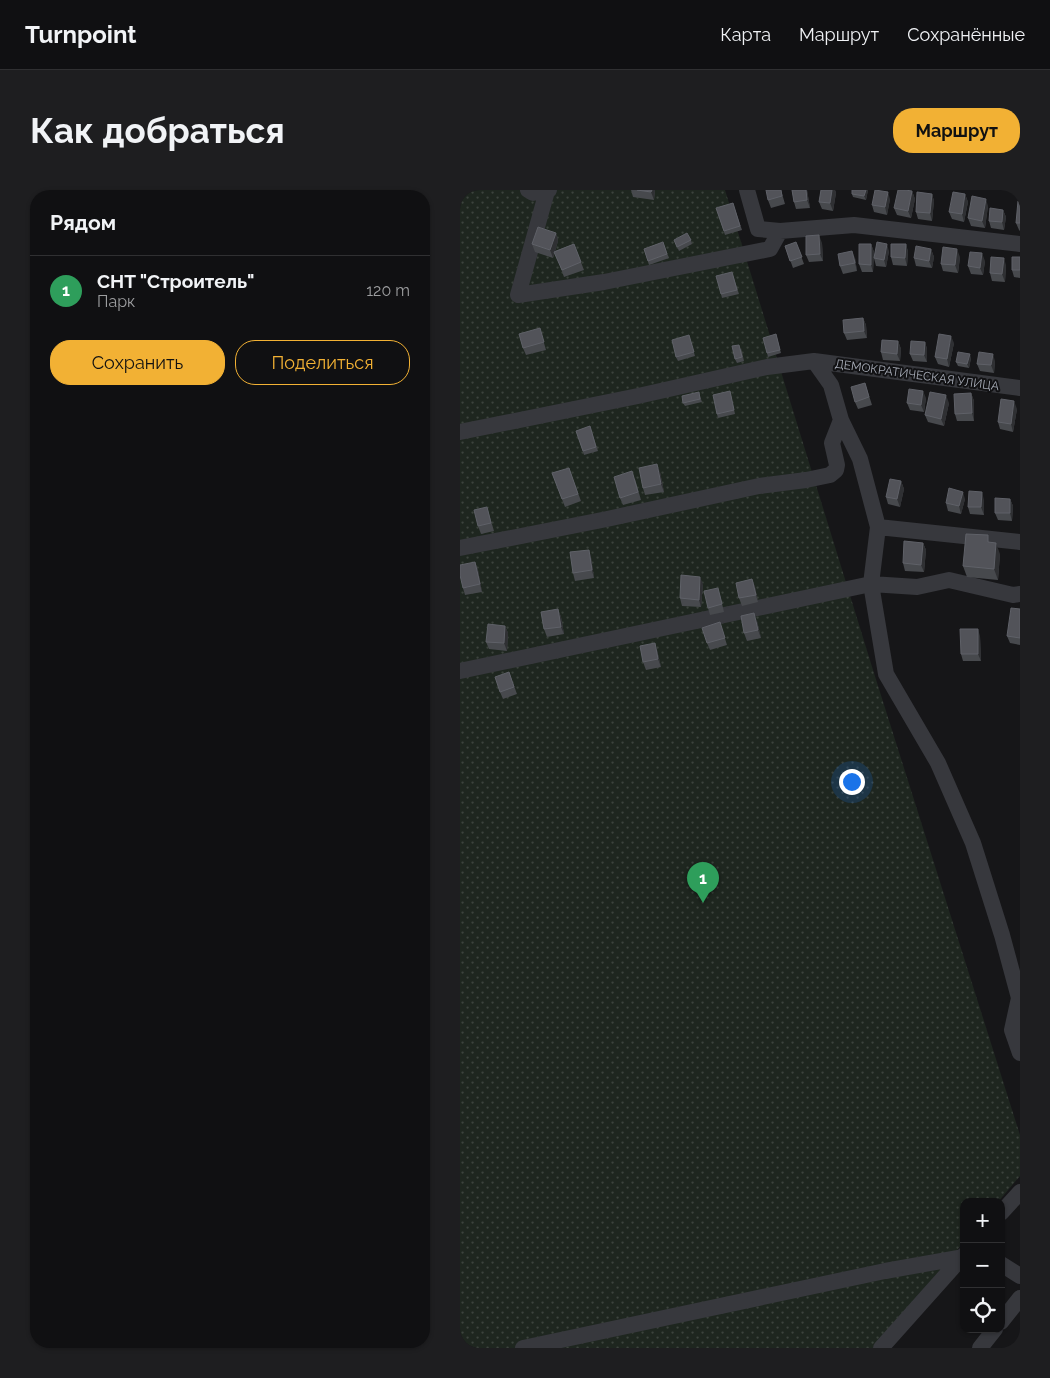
<!DOCTYPE html>
<html lang="ru">
<head>
<meta charset="utf-8">
<style>
	:root { --surface:#101012; --page:#1e1e20; --text:#f1f3f6; --muted:#9c9d9f; --line:#303032; --accent:#f2b134 }
	body { margin:0; font-family:Raleway,sans-serif; background:var(--page); color:var(--text) }
	.controls { position:absolute; right:15px; bottom:15px; display:grid; overflow:hidden; border-radius:10px; box-shadow:0 1px 4px #0004 }
	.controls button { width:45px; height:45px; display:grid; place-items:center; padding:0; border:0; border-bottom:1px solid var(--line); background:var(--surface); color:var(--text); font:25px sans-serif }
	.you { position:absolute; left:391px; top:591px; width:18px; height:18px; margin:-12px; border:4px solid #fff; border-radius:50%; background:#1a73e8; box-shadow:0 0 0 8px #1a73e833 }
	.badge { display:grid; place-items:center; width:32px; height:32px; border-radius:50%; background:var(--accent); color:#fff; font-size:16px; font-weight:700 }
	.pin { position:absolute; translate:-50% -41px; filter:drop-shadow(0 1px 2px #0008) }
	.pin::after { content:''; position:absolute; top:26px; width:18px; height:15px; background:inherit; clip-path:polygon(0 0,100% 0,50% 100%) }
	.list { margin:0; padding:0; list-style:none }
	h2 { display:flex; justify-content:space-between; align-items:center; height:65px; margin:0; padding:0 20px; font-size:21px }
	h2 small { font-size:16px; font-weight:400; color:var(--muted) }
	.list li { display:grid; grid-template-columns:32px 1fr auto; gap:15px; align-items:center; box-sizing:border-box; height:70px; padding:0 20px; border-top:1px solid var(--line) }
	.list b { display:block; font-size:19px; white-space:nowrap }
	.list p { margin:0; font-size:16px; white-space:nowrap; color:var(--muted) }
	.list em { font-size:16px; font-style:normal; color:var(--muted) }
	.actions { display:flex; gap:10px; padding:15px 20px }
	.actions a { flex:1; padding:11px 0; border:1px solid var(--accent); border-radius:20px; text-align:center; font-size:18px; color:var(--accent) }
	.actions .main { background:var(--accent); color:#111 }
	.icon { flex:none; width:28px; height:28px; fill:none; stroke:currentColor; stroke-width:2; stroke-linecap:round; stroke-linejoin:round }
	.map { position:relative; flex:none; width:560px; height:1158px; overflow:hidden; border-radius:20px }
	header { display:flex; align-items:center; gap:30px; box-sizing:border-box; height:70px; padding:0 25px; background:var(--surface); border-bottom:1px solid var(--line) }
	header strong { font-size:24px }
	nav { display:flex; gap:28px; margin-inline-start:auto; font-size:18px }
	.intro { display:flex; align-items:center; justify-content:space-between; box-sizing:border-box; height:120px; padding:0 30px }
	h1 { margin:0; font-size:35px }
	.button { padding:12px 22px; border-radius:20px; background:var(--accent); color:#111; font-size:18px; font-weight:700 }
	main { display:flex; gap:30px; padding:0 30px }
	aside { flex:1; background:var(--surface); border-radius:20px; box-shadow:0 1px 4px #0004 }
	.map>svg:first-child { display:block }
</style>
</head>
<body>
<header>
<strong>Turnpoint</strong>
<nav><a>Карта</a><a>Маршрут</a><a>Сохранённые</a></nav>
</header>
<div class="intro"><h1>Как добраться</h1><a class="button">Маршрут</a></div>
<main>
<aside>
<h2>Рядом<small></small></h2>
<ul class="list">
<li><span class="badge" style="background:#2e9e5b">1</span><div><b>СНТ &quot;Строитель&quot;</b><p>Парк</p></div><em>120 m</em></li>
</ul>
<div class="actions"><a class="main">Сохранить</a><a>Поделиться</a></div>
</aside>
<div class="map">
<svg width="560" height="1158" viewBox="0 0 560 1158">
	<defs>
		<pattern id="garden-dots" width="8" height="8" patternUnits="userSpaceOnUse" patternTransform="scale(1.25)"><rect width="8" height="8" fill="#1e261f"/><path d="M2 2h.1M6 6h.1" fill="none" stroke="#3c433d" stroke-width="1.8" stroke-linecap="round"/></pattern>
	</defs>
	<rect width="100%" height="100%" fill="#161618"/>
	<!-- garden -->
	<path fill="url(#garden-dots)" d="M0 0H265L413 480 560 945V986L538 1012H504V1052L414 1158H0Z"/>
	<g fill="none" stroke-linecap="round" stroke-linejoin="round">
		<!-- minor -->
		<path stroke="#37383d" stroke-width="16" d="M68 0 73 3 89 0
			M287 0 298 39 320 41 394 35 560 54
			M87 1 58 105 144 92 310 59 320 41
			M354 171 371 195 381 230 400 269 418 337 411 394 426 484 478 573 513 653 542 745 559 808 552 840 560 863
			M0 242 178 206 307 177 354 171 560 198
			M418 337 560 352
			M0 358 147 329 299 296 346 290 370 285 376 280 377 275 372 253 381 230
			M0 481 411 394 457 397 489 390 553 405 560 404
			M541 1023 560 1002
			M541 1074 560 1086
			M541 1132 560 1108
			M63 1158 425 1081 504 1067
			M421 1158 504 1065
			M520 1158 535 1139"/>
	</g>
	<!-- wall -->
	<path fill="#47494d" d="M171 0H195L194 10 173 7Z
		M321 0 325 14 311 18 308 10Z
		M332 0H347L350 18 336 19 334 12Z
		M361 0H375L376 3 373 21 362 19 359 12Z
		M408 0 406 10 393 7 392 4Z
		M452 1 455 9 451 28 437 25 434 18Z
		M472 4 474 11 472 31 458 29 456 22Z
		M505 4 508 12 504 32 492 29 489 22Z
		M430 9 427 25 414 22 412 15Z
		M560 11V41L559 40 556 33Z
		M273 13 282 40 265 45 256 18Z
		M528 16 525 38 511 36 508 28Z
		M543 20 546 27 544 40 531 38 529 31Z
		M96 43 98 51 95 61 114 54 124 80 104 87 95 62 93 68 75 62 72 54Z
		M214 50H231L232 54 219 61Z
		M203 52 209 68 189 75 184 59Z
		M336 52 344 74 333 78 325 56Z
		M362 53 363 71 349 72 346 65Z
		M411 54 414 62 413 82H402L399 74Z
		M446 54 448 62 447 76 433 75 431 67Z
		M471 59 474 67 472 78 456 76 454 68Z
		M429 61 426 77 416 76 414 68Z
		M500 67 498 83 483 81 481 74Z
		M560 67V88L554 87 552 80Z
		M395 68 397 81 383 84 380 76Z
		M525 71 523 85 511 84 508 76Z
		M546 75 545 92 532 91 530 83Z
		M272 82 279 104 262 108 261 104Z
		M403 128 406 135 407 148 387 150 384 143Z
		M316 144 321 163 308 167 307 163Z
		M229 145 235 166 218 171 216 167Z
		M82 146 86 160 66 165 63 158Z
		M438 151 441 159 440 171 423 170 421 162Z
		M465 152 467 159V172L453 171 450 164Z
		M494 153 489 177 478 174 475 167Z
		M281 158 284 171 277 173 275 169Z
		M511 168 509 178 498 176 496 172Z
		M535 171 534 183 520 181 517 174Z
		M405 193 412 215 398 219 395 212Z
		M270 201 275 224 258 228 257 224Z
		M511 203 514 211V231H497L495 224Z
		M240 206 242 212 225 216 223 213Z
		M466 208 464 222 450 220 447 213Z
		M489 213 484 236 468 232 465 225Z
		M557 219 553 242 540 239 538 232Z
		M130 236 138 261 124 265 116 241Z
		M109 278 121 311 105 317 92 283Z
		M200 282 204 302 185 305 183 298Z
		M175 289 181 310 163 315 160 308Z
		M441 291 444 299 440 317 428 314 426 307Z
		M505 309 501 324 488 321 486 313Z
		M550 309 553 316 552 331 538 330 535 323Z
		M524 310V325L510 324 508 317Z
		M27 317 34 341 21 344 18 336Z
		M463 353 466 360 464 382 445 381 443 373Z
		M540 364 538 390 507 387 503 376Z
		M131 367 134 388 115 391 113 383Z
		M15 372 18 380 22 402 5 405 3 398Z
		M292 389 295 397 298 412 282 416 279 408Z
		M243 394 241 417 222 416 220 408Z
		M260 405 264 422 250 425 248 418Z
		M98 419 101 427 104 444 87 447 84 439Z
		M560 419V455L550 453 547 446Z
		M297 431 301 448 287 451 284 443Z
		M260 432 267 455 250 460 247 453Z
		M45 436 48 443 47 461 29 459 26 452Z
		M520 446 521 471H503L501 464Z
		M197 460 201 477 186 480 183 472Z
		M49 482 57 504 43 509 40 502Z"/>
	<!-- shaded-wall -->
	<path fill="#2f3033" d="M192 0H195L194 10 191 2Z
		M346 0H347L350 18 347 10Z
		M372 0H375L376 3 373 21 370 13Z
		M406 0H408L406 10 404 6Z
		M452 1 455 9 451 28 448 21Z
		M428 2 430 9 427 25 425 17Z
		M472 4 474 11 472 31 470 23Z
		M505 4 508 12 504 32 502 24Z
		M526 9 528 16 525 38 522 31Z
		M543 20 546 27 544 40 542 32Z
		M96 43 98 51 93 68 90 60Z
		M359 45 362 53 363 71 360 64Z
		M411 54 414 62 413 82 411 75Z
		M427 54 429 61 426 77 424 70Z
		M446 54 448 62 447 76 445 68Z
		M471 59 474 67 472 78 469 71Z
		M497 59 500 67 498 83 495 75Z
		M392 61 395 68 397 81Z
		M522 63 525 71 523 85 520 78Z
		M544 68 546 75 545 92 542 84Z
		M403 128 406 135 407 148 404 141Z
		M491 146 494 153 489 177 487 169Z
		M438 151 441 159 440 171 437 164Z
		M465 152 467 159V172L464 165Z
		M510 164 511 168 509 178 507 174Z
		M533 164 535 171 534 183 531 175Z
		M463 201 466 208 464 222 461 215Z
		M511 203 514 211V231L512 223Z
		M486 205 489 213 484 236 481 229Z
		M554 211 557 219 553 242 551 234Z
		M197 274 200 282 204 302 201 294Z
		M441 291 444 299 440 317 437 309Z
		M503 302 505 309 501 324 499 316Z
		M522 302 524 310V325L521 317Z
		M550 309 553 316 552 331 550 323Z
		M463 353 466 360 464 382 461 375Z
		M536 353 540 364 538 390 534 379Z
		M129 360 131 367 134 388 132 380Z
		M15 372 18 380 22 402 20 394Z
		M240 387 243 394 241 417 239 410Z
		M292 389 295 397 298 412 296 405Z
		M98 419 101 427 104 444 101 437Z
		M294 423 297 431 301 448 298 440Z
		M45 436 48 443 47 461 44 453Z
		M518 439 520 446 521 471 518 464Z
		M195 453 197 460 201 477 198 469Z"/>
	<!-- building -->
	<path fill="#525359" stroke="#5f6168" d="M177 0H192L191 2Z
		M306 0H321L322 6 308 10Z
		M332 0H346L347 10 334 12Z
		M361 0H372L370 13 359 12Z
		M392 0H406L404 6 392 4Z
		M415 0 428 2 425 17 412 15Z
		M438 0H445L452 1 448 21 434 18Z
		M457 2 472 4 470 23 456 22Z
		M493 2 505 4 502 24 489 22Z
		M512 6 526 9 522 31 508 28Z
		M558 11H560V33H556Z
		M273 13 280 36 264 41 256 18Z
		M530 18 543 20 542 32 529 31Z
		M78 37 96 43 90 60 72 54Z
		M227 43 231 50 217 57 214 50Z
		M359 45 360 64 346 65V46Z
		M203 52 207 64 188 71 184 59Z
		M336 52 342 67 330 71 325 56Z
		M417 52 427 54 424 70 414 68Z
		M114 54 121 72 102 80 94 62Z
		M399 54H411V75L399 74Z
		M431 54H446L445 68 431 67Z
		M456 56 471 59 469 71 454 68Z
		M483 57 497 59 495 75 481 74Z
		M392 61 395 73 380 76 378 64Z
		M510 62 522 63 520 78 508 76Z
		M531 67 544 68 542 84 530 83Z
		M552 67H560V80H552Z
		M272 82 277 100 261 104 256 86Z
		M403 128 404 141 384 143 383 130Z
		M80 138 84 152 63 158 59 144Z
		M316 144 320 160 307 163 303 148Z
		M479 144 491 146 487 169 475 167Z
		M229 145 234 162 216 167 212 150Z
		M422 150 438 151 437 164 421 162Z
		M451 151 465 152 464 165 450 164Z
		M279 155 282 167 275 169 272 156Z
		M498 162 510 164 507 174 496 172Z
		M519 162 533 164 531 175 517 174Z
		M405 193 409 207 395 212 391 197Z
		M449 199 463 201 461 215 447 213Z
		M270 201 274 220 257 224 253 205Z
		M239 202 240 209 223 213 222 206Z
		M470 202 486 205 481 229 465 225Z
		M511 203 512 223 495 224 494 204Z
		M541 209 554 211 551 234 538 232Z
		M130 236 136 257 123 261 116 241Z
		M197 274 201 294 183 298 179 278Z
		M109 278 118 304 102 309 92 283Z
		M172 281 178 302 160 308 154 287Z
		M430 289 441 291 437 309 426 307Z
		M489 298 503 302 499 316 486 313Z
		M509 301 522 302 521 317H508Z
		M535 308 550 309V323H535Z
		M27 317 31 333 18 336 14 320Z
		M506 344 528 345V352L536 353 534 379 503 376Z
		M444 351 463 353 461 375 443 373Z
		M129 360 132 380 113 383 110 362Z
		M15 372 20 394 3 398 0 385V375Z
		M221 385 240 387 239 410 220 408Z
		M292 389 296 405 279 408 276 393Z
		M258 398 262 414 248 418 244 401Z
		M551 418 560 419V448L547 446Z
		M98 419 101 437 84 439 81 422Z
		M294 423 298 440 284 443 281 426Z
		M260 432 265 448 247 453 242 438Z
		M28 434 45 436 44 453 26 452Z
		M500 439H518V464H501Z
		M195 453 198 469 183 472 180 456Z
		M49 482 54 497 40 502 35 487Z"/>
	<g text-anchor="middle" dominant-baseline="central" stroke-width="4" stroke-linejoin="round" paint-order="stroke">
		<!-- street labels -->
		<g font-size="12" fill="#a8adb8" stroke="#111113">
			<text transform="translate(457 185) rotate(8)">ДЕМОКРАТИЧЕСКАЯ УЛИЦА</text>
		</g>
	</g>
</svg>
<div class="controls">
<button>+</button>
<button>−</button>
<button><svg class="icon" aria-label="locate" viewBox="0 0 24 24"><circle cx="12" cy="12" r="6"/><path d="M12 2v4M12 18v4M2 12h4M18 12h4"/></svg></button>
</div>
<div class="you"></div>
<div class="pin badge" style="left:243px;top:713px;background:#2e9e5b">1</div>
</div>
</main>
</body>
</html>
